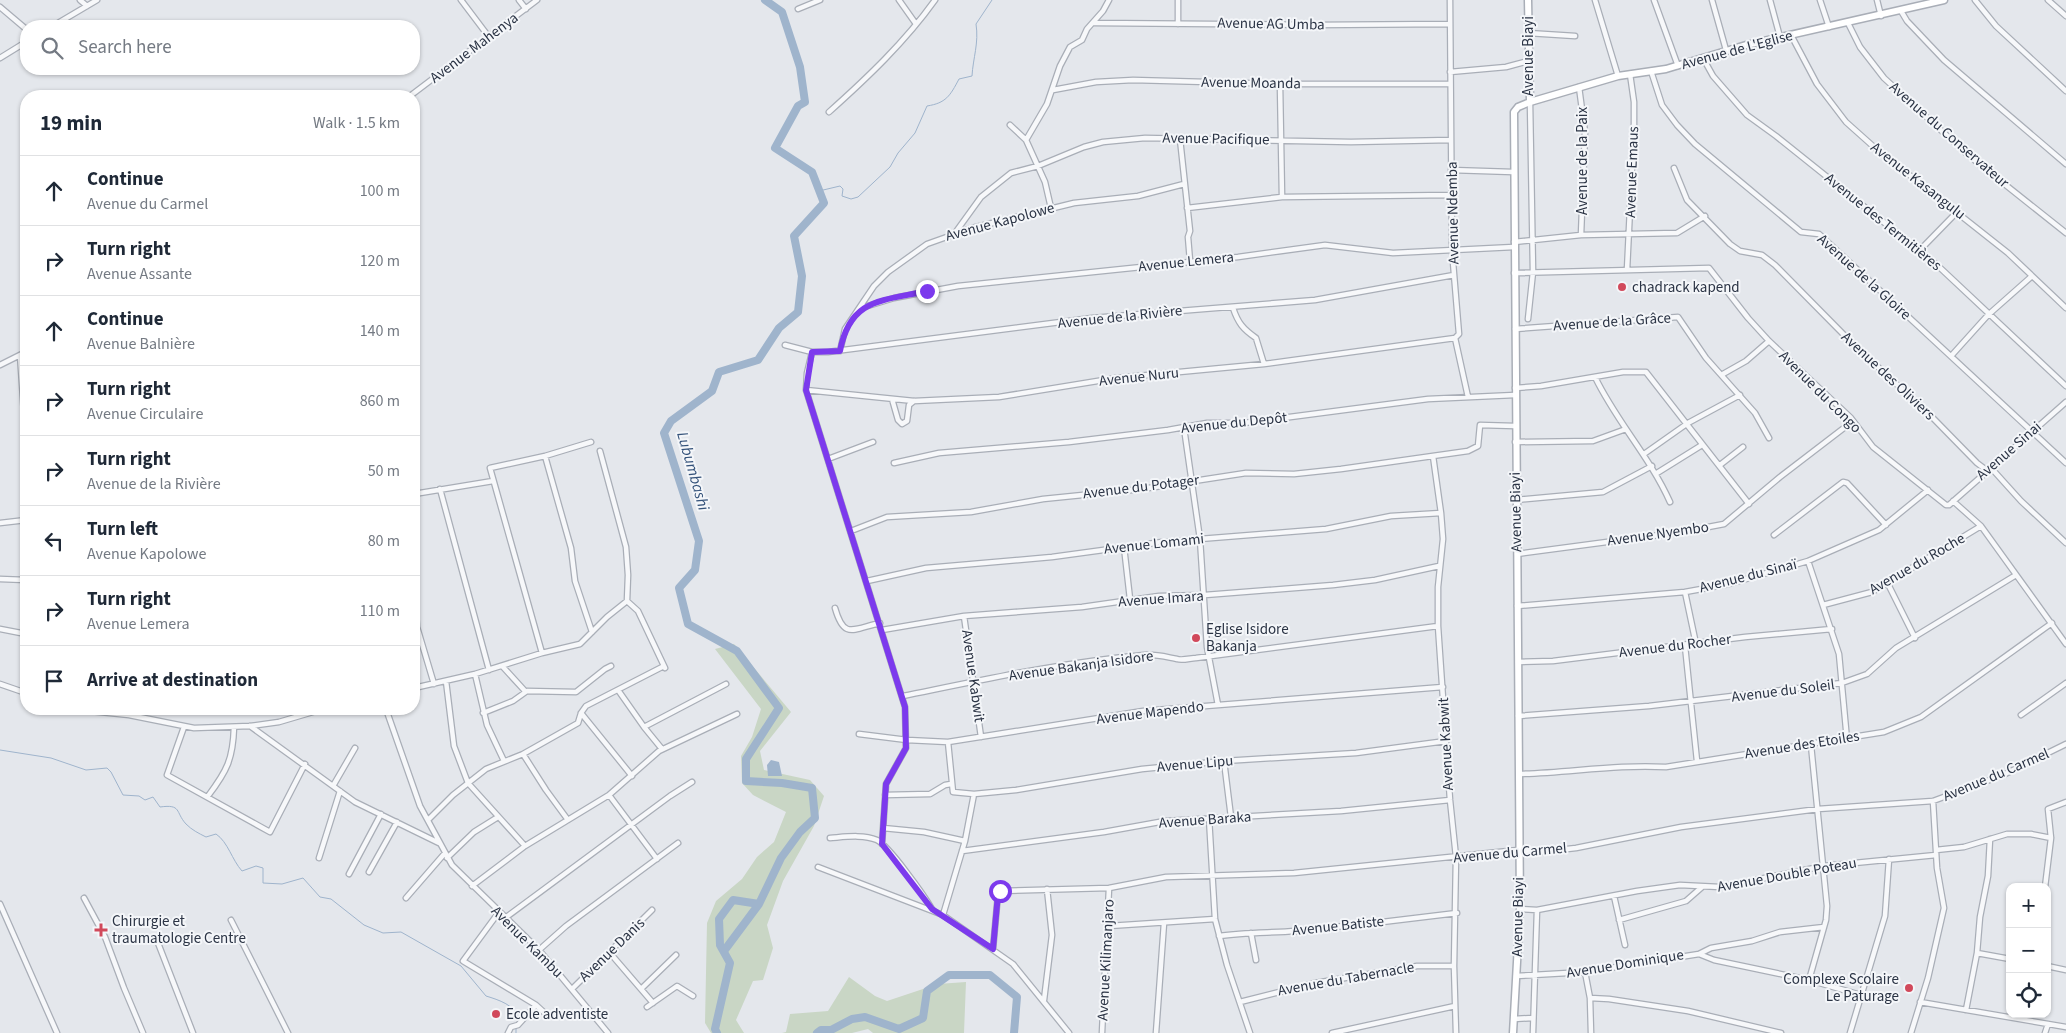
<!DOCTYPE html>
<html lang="en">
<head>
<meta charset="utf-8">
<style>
	:root { --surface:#fff; --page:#f2f2f3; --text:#1f2937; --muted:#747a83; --line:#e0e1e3 }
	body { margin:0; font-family:"Source Sans 3",sans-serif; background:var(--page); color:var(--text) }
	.controls { position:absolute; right:15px; bottom:15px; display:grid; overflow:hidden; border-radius:10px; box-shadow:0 1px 4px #0004 }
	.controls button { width:45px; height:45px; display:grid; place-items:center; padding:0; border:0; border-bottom:1px solid var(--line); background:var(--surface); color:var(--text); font:25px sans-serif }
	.stop { position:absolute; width:15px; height:15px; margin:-11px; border:4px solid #7c3aed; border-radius:50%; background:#fff }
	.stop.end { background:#7c3aed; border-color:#fff; box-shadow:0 1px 5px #0008 }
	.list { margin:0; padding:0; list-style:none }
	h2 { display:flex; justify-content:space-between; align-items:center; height:65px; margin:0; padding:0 20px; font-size:21px }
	h2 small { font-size:16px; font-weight:400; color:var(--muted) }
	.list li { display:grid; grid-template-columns:32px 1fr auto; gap:15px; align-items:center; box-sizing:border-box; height:70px; padding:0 20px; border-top:1px solid var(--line) }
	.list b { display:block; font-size:19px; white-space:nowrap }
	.list p { margin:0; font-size:16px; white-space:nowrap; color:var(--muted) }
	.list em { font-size:16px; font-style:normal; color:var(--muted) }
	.icon { flex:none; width:28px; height:28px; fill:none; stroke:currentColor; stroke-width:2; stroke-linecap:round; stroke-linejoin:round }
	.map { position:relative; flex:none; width:2066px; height:1033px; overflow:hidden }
	.search { position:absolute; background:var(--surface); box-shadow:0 1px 4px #0004; left:20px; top:20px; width:400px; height:55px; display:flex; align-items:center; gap:12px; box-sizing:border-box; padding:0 18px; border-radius:20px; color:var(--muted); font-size:19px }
	.panel { position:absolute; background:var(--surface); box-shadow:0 1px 4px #0004; left:20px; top:90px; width:400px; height:625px; border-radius:20px }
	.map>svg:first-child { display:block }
</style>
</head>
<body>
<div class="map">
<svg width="2066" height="1033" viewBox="0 0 2066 1033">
	<rect width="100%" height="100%" fill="#e4e7ec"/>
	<!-- green -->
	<path fill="#c9d6c5" d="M734 644 791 712 760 751 764 770 810 780 824 796 814 826 783 881 767 925 773 948 763 980 753 981 736 1020 744 1033H711L705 1023 707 923 716 901 742 879 757 857 774 842 786 812 753 795 742 783 741 756 752 737 761 709 715 649Z
		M849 977 875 996 887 1001 938 984 966 982 964 1033H873L868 1029 852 1033H782L786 1032 790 1014 828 1011Z"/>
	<!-- water -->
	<path fill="#9fb4cc" d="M771 760 779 762 782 776H768L767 765Z"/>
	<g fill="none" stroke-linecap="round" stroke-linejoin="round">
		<!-- stream -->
		<path stroke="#9fb4cc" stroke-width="1" d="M819 191 840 186 843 189 842 196 851 199 858 197 890 167 898 153 915 133 927 106C946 103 950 96 959 79L972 76C973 58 979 43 976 24L992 0
			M0 750 51 758 86 770 107 768 111 772 123 795 139 796 145 800 153 797 160 807C182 804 175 812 186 824 192 830 198 833 206 837L216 834C228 842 232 860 242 871L256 866 263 868V883L282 884 303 878 320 897 331 899 364 925 383 933 401 932 461 966 486 996C499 1000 515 1005 519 1019L517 1023
			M516 1027V1033"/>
		<!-- river -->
		<path stroke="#9fb4cc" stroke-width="8" d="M724 951 759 904
			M717 1033 715 1029 730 963 720 945 719 919 733 900 759 904 781 858 800 832 815 818 812 788 782 783 746 781V759L779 708 737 651 688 624 679 588 695 570 699 541 664 433 671 421 712 391 719 372 758 360 779 328 798 312 802 276 794 236 824 203 812 172 775 148 798 106 805 102 800 67 782 12 765 0
			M817 1033 821 1030H831L852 1019 865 1017 899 1029 923 1018 927 991 949 975H990L1017 997 1014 1033"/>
		<!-- street casing -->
		<g stroke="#a9aeb7" stroke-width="7">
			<path id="street" d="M80 0 87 6
				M461 0 489 37
				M519 0 526 9
				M899 0 916 24
				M1178 0V24
				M1450 0 1452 250 1459 334 1455 338
				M1595 0 1618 76
				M1654 0 1678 66
				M1712 0 1726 50
				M1770 0 1780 37
				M1820 0 1829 27
				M1877 0 1881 16
				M1975 0 1996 26 2066 91
				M2048 0 2066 16
				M0 7 26 29
				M798 9 820 0
				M1901 11 1907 21 1944 60 2066 164
				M1094 23 1314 25 1449 24
				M1848 23 1860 47 1884 78 1968 155 2066 233
				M53 26 97 0
				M1528 33 1575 36
				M1791 35 1817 84 1846 122 1874 147 2008 253 2066 308
				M0 58 26 42
				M1703 58 1713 76 1747 115 1776 136 1936 264 2066 386
				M1651 71 1662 105 1677 125 1695 144 1801 232 1819 234 2066 463
				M1450 72 1506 67 1528 61
				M1280 84 1282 197
				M1579 87 1585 132 1581 235
				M1053 90 1096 82 1133 80 1280 84H1450
				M410 96 537 0
				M829 112C867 78 905 42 935 0
				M1010 125 1026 140 1045 182 1051 208
				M1180 139 1190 231 1188 237 1190 261
				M1026 140 1047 104 1060 66 1070 47 1082 40 1087 29 1103 11 1109 0
				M1674 168 1687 200 1730 244 1740 251 1762 255 1775 265 1852 343 1931 416 1977 463 1985 469 1993 470 2021 501 2066 543
				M1451 170 1513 172
				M1187 208 1282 197 1451 195
				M955 233 981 197 1011 173 1038 166 1084 147 1103 142 1145 138 1351 142 1451 140
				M1514 242 1581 235 1677 233 1705 216
				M1920 250 1957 212
				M1627 270 1634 126V102L1630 74
				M1514 273 1709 268 1748 318 1769 341 1851 418 1873 447 1946 505H1949L2066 402
				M861 308 894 298 958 286 1238 257 1325 245 1393 253 1514 247
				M1233 308C1238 323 1243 329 1256 338L1264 364
				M1528 319 1533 272 1530 102
				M1515 329 1678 317 1706 358 1755 413 1769 438
				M1455 338 1468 397
				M785 345 812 352H828L1092 318 1315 300 1454 275
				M840 351 845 329 874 286 888 272 927 244 972 228 1074 203 1138 196 1184 184
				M812 352 807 373 806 390 905 707 906 748 886 784 882 844
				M20 355 26 443
				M1952 355 1988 315 2032 276
				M0 365 26 352
				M1723 374 1746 361 1769 341
				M1595 377C1616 421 1650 457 1670 502
				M1515 388 1541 386 1623 372H1646L1749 504
				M806 390 914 401 999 397 1116 378 1264 364 1455 338
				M892 399 898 420 902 424 907 421 909 405 914 401
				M1184 428 1200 539 1207 647 1218 705
				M1515 442 1593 441 1626 429
				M1644 454 1688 423 1740 395
				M545 456 571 548 575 581 592 632
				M1433 456 1441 513 1443 539 1438 587V626L1450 800 1456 857 1454 966 1456 1033
				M828 459 873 442
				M894 463 939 453 1069 442 1168 430 1207 423H1244L1428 399 1515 395
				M1720 465 1743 447
				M1657 473 1702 445
				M440 489 489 670
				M414 494 493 481
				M1516 500 1603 492 1652 466
				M1953 501 1981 526 2066 644
				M0 523 26 520
				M851 531 887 517 971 512 1043 499 1142 489 1246 473 1294 474 1341 469 1468 451 1478 446 1480 425 1515 426
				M1774 535 1843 482 1847 483 1886 525
				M1124 547 1130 599
				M1517 554 1682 532 1724 524 1780 477 1853 421
				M1808 561 1839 654 1847 740
				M0 579 26 580
				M867 581 926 568 1052 557 1162 542 1326 529 1391 516 1441 513
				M1888 584 1915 638
				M1685 592 1696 644
				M627 601 638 611 665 668
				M1823 605 1872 592 1981 526
				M414 606 416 612 417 627 434 684
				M1517 606 1685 592 1729 584 1808 561 1879 530 1928 490
				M835 608C844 640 853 629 880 623
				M964 616 981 737
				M0 629 26 634
				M882 630 964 616 1082 607 1159 596 1205 595 1333 585 1375 580 1439 566
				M1685 646 1697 761
				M542 653 490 468 545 456 591 442
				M1518 662 1553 661 1745 637 1832 629
				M503 667 525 691
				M475 674 487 725 504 761
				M446 681 454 746 468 783 525 846
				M0 684 26 693
				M414 688 475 674 542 653 580 644 607 617 627 601 628 575 626 547 600 451
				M618 690 644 727 662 749
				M903 696C982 680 1063 662 1144 655 1156 654 1166 657 1177 659 1182 661 1191 658 1196 658L1438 626
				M71 709 129 715 194 728 250 726 279 722 323 709
				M386 709 420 806 452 865 539 950 608 1033
				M483 713 513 701 527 691 576 692 605 669 611 666
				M581 713 632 776
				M2021 715 2066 683
				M1518 716 1649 706 1842 683 1867 674 1896 648 2016 575
				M250 726 355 802 439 843
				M184 727 167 775 270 832 305 764
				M644 727 726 684
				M859 734 907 740 948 742 1143 711 1443 687
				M948 742 953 792 974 794 1016 790 1142 769 1224 761 1356 753 1446 741
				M523 754 546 790 568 820
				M1224 761 1231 817
				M1519 774C1568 773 1617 764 1666 767L1884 732 1921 717 2052 623
				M333 786 355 748
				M609 795 657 859
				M885 795 930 794 945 785 951 784
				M208 796C227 771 233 759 234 727
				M1209 818 1215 919 1227 965 1250 1033
				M428 820 453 795 486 769 523 754 578 723 581 713 586 706 664 666
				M883 828 924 832 965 841
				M830 838C844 837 863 834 877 840 889 846 924 895 932 909
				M1936 850 1964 847 2007 834H2031L2051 838
				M962 851 1104 832 1165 821 1341 811 1450 800
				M319 858 340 791
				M447 858 474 832 498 817
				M818 867 943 915 1013 964 1069 1033
				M369 872 397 822
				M349 874 381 814
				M472 886 525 846 609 795 659 751 737 714
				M2045 887 2051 838 2048 809 2066 802
				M1614 896 1625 945
				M84 898 105 937 124 988 143 1033
				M406 898 445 853
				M0 904 57 1033
				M1520 909 1537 910 1637 891 1680 885 1720 887 1824 866 1936 855
				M499 912 463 961 536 1005 548 1016
				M943 915 965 841 974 794
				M505 918 670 796 692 782
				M231 920 288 1033
				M1619 920 1686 901 1702 887
				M1109 926 1215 919
				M1251 933 1256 960
				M1219 936C1245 932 1270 933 1296 931 1349 926 1403 920 1457 913
				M158 943 193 1033
				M993 949 998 894 1000 891 1109 888 1166 877 1294 873 1518 850 1541 852 1576 848 1681 827 1818 809 1933 801 2003 775 2066 744
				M539 950 566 926 678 843
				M610 953 653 1003
				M1977 953 2010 959
				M1699 954 1711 948 1752 941 1780 932 1824 927
				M2047 966 2066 970
				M1585 972 1590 998 1591 1033
				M1516 976 1585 972 1699 954 1714 960 1809 980 1861 995
				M1809 980 1826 920 1827 906 1811 745
				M572 989 652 910
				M641 989 676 955
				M1590 998 1609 999 1688 1011 1781 1033
				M1044 1000 1052 935 1047 889
				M1240 1002 1315 983 1417 966H1454
				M1920 1002 2066 1027
				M647 1007 677 986 693 996
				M1966 1010 1977 953 1980 917 1988 876 1990 839
				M1514 1019 1533 1018
				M508 1033 511 1027 518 1025 536 1005
				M1102 1033 1109 888
				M1156 1033 1164 923
				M1332 1033 1455 1006
				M1533 1033 1537 910
				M1850 1033 1885 916 1889 859
				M1911 1033 1928 978 1944 908 1937 868 1933 801
				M2045 1033 2048 1024"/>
		</g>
		<!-- secondary casing -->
		<g stroke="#a9aeb7" stroke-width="9">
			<path id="secondary" d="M1528 0 1530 102
				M1513 1033 1520 909 1514 112 1518 107 1530 102 1618 76 1666 69 1746 45 1944 0"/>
		</g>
		<!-- street -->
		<use href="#street" stroke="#f7f8fa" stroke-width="4.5"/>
		<!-- secondary -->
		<use href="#secondary" stroke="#fff" stroke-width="6"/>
	</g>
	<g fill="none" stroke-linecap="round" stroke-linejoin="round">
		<!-- route -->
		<path stroke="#7c3aed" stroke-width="6" d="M927 291C882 301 850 298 840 351L812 352 806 390 905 707 906 748 886 784 882 844 932 909 993 949 998 894 1000 891"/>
	</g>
	<!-- markers -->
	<g fill="#d1495b" stroke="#f4f6f9" stroke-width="2">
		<circle cx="1622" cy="287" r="5"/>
		<circle cx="1196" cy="638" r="5"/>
		<path d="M98.5 922.5h5v5h5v5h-5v5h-5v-5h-5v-5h5z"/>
		<circle cx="1909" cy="988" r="5"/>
		<circle cx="496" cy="1014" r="5"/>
	</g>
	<g text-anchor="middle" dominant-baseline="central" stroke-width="4" stroke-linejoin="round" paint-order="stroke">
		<!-- street labels -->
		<g font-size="15" fill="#2b3445" stroke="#f4f6f9">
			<text transform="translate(1271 24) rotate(1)">Avenue AG Umba</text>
			<text transform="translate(474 48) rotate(-37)">Avenue Mahenya</text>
			<text transform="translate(1737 50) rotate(-15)">Avenue de L'Eglise</text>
			<text transform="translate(1528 56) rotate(-90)">Avenue Biayi</text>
			<text transform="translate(1251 83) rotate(1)">Avenue Moanda</text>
			<text transform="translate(1949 135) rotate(41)">Avenue du Conservateur</text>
			<text transform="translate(1216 139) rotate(1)">Avenue Pacifique</text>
			<text transform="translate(1582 161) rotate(-90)">Avenue de la Paix</text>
			<text transform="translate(1632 172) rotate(-88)">Avenue Emaus</text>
			<text transform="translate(1918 181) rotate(38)">Avenue Kasangulu</text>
			<text transform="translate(1453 213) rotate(-91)">Avenue Ndemba</text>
			<text transform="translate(1000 222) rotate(-15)">Avenue Kapolowe</text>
			<text transform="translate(1883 222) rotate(39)">Avenue des Termitières</text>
			<text transform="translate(1186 262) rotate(-6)">Avenue Lemera</text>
			<text transform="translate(1864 277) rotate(42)">Avenue de la Gloire</text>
			<text transform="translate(1120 317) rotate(-6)">Avenue de la Rivière</text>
			<text transform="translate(1612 322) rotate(-4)">Avenue de la Grâce</text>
			<text transform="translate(1888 376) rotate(43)">Avenue des Oliviers</text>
			<text transform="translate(1139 377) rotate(-6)">Avenue Nuru</text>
			<text transform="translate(1820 392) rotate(45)">Avenue du Congo</text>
			<text transform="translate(1234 423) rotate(-6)">Avenue du Depôt</text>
			<text transform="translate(2009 451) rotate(-41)">Avenue Sinai</text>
			<text transform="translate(1141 487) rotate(-7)">Avenue du Potager</text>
			<text transform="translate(1516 512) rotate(-91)">Avenue Biayi</text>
			<text transform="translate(1658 534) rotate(-8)">Avenue Nyembo</text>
			<text transform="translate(1154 544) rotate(-6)">Avenue Lomami</text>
			<text transform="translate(1917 564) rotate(-30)">Avenue du Roche</text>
			<text transform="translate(1748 576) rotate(-14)">Avenue du Sinaï</text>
			<text transform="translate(1161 599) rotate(-4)">Avenue Imara</text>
			<text transform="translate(1675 646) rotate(-7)">Avenue du Rocher</text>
			<text transform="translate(1081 666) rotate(-8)">Avenue Bakanja Isidore</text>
			<text transform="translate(973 676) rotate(82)">Avenue Kabwit</text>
			<text transform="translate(1783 691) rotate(-7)">Avenue du Soleil</text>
			<text transform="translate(1150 713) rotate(-7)">Avenue Mapendo</text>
			<text transform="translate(1446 744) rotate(-93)">Avenue Kabwit</text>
			<text transform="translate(1802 745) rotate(-9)">Avenue des Etoiles</text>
			<text transform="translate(1195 764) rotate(-5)">Avenue Lipu</text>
			<text transform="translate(1996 775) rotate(-23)">Avenue du Carmel</text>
			<text transform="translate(1205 820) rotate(-4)">Avenue Baraka</text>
			<text transform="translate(1510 853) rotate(-5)">Avenue du Carmel</text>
			<text transform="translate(1787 875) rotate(-10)">Avenue Double Poteau</text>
			<text transform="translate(1518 917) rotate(-89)">Avenue Biayi</text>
			<text transform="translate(1338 926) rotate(-6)">Avenue Batiste</text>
			<text transform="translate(527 942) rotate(45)">Avenue Kambu</text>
			<text transform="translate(612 950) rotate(-44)">Avenue Danis</text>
			<text transform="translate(1106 960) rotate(-87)">Avenue Kilimanjaro</text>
			<text transform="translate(1625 964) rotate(-9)">Avenue Dominique</text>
			<text transform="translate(1346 979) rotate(-10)">Avenue du Tabernacle</text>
		</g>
		<!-- poi labels -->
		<g font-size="15" fill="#2b3445" stroke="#f4f6f9" text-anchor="start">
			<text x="1632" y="287">chadrack kapend</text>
			<text x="1206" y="629">Eglise Isidore<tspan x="1206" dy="17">Bakanja</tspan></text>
			<text x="112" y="921">Chirurgie et<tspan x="112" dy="17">traumatologie Centre</tspan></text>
			<text x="1899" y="979" text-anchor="end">Complexe Scolaire<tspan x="1899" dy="17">Le Paturage</tspan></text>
			<text x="506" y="1014">Ecole adventiste</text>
		</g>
		<!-- water labels -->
		<g font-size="16" font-style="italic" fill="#34527a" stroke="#f4f6f9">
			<text transform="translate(693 471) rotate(74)">Lubumbashi</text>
		</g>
	</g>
</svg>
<div class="controls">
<button>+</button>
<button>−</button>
<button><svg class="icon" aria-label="locate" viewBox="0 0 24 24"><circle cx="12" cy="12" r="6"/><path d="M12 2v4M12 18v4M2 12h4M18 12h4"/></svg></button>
</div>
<div class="stop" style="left:1000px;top:891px"></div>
<div class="stop end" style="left:927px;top:291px"></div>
<div class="search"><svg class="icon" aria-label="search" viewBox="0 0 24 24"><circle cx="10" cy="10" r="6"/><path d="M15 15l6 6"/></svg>Search here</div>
<section class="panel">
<h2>19 min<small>Walk · 1.5 km</small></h2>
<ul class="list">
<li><svg class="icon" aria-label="ahead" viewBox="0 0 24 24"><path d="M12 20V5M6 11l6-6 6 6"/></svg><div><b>Continue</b><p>Avenue du Carmel</p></div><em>100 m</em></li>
<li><svg class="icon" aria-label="right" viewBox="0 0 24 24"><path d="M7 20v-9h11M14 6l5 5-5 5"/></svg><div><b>Turn right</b><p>Avenue Assante</p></div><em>120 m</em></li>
<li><svg class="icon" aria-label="ahead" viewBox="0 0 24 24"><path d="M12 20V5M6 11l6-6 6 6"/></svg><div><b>Continue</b><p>Avenue Balnière</p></div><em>140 m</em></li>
<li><svg class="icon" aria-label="right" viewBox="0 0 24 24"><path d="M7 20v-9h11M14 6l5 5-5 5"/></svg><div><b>Turn right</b><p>Avenue Circulaire</p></div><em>860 m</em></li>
<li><svg class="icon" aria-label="right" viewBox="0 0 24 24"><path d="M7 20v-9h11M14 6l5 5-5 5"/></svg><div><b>Turn right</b><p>Avenue de la Rivière</p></div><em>50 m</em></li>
<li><svg class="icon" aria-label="left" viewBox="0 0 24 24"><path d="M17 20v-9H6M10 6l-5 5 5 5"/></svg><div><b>Turn left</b><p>Avenue Kapolowe</p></div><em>80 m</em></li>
<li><svg class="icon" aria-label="right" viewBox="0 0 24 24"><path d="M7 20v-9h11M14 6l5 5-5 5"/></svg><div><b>Turn right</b><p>Avenue Lemera</p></div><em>110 m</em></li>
<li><svg class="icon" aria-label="arrive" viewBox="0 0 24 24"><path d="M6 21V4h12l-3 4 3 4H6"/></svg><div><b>Arrive at destination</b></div></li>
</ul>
</section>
</div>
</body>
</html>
